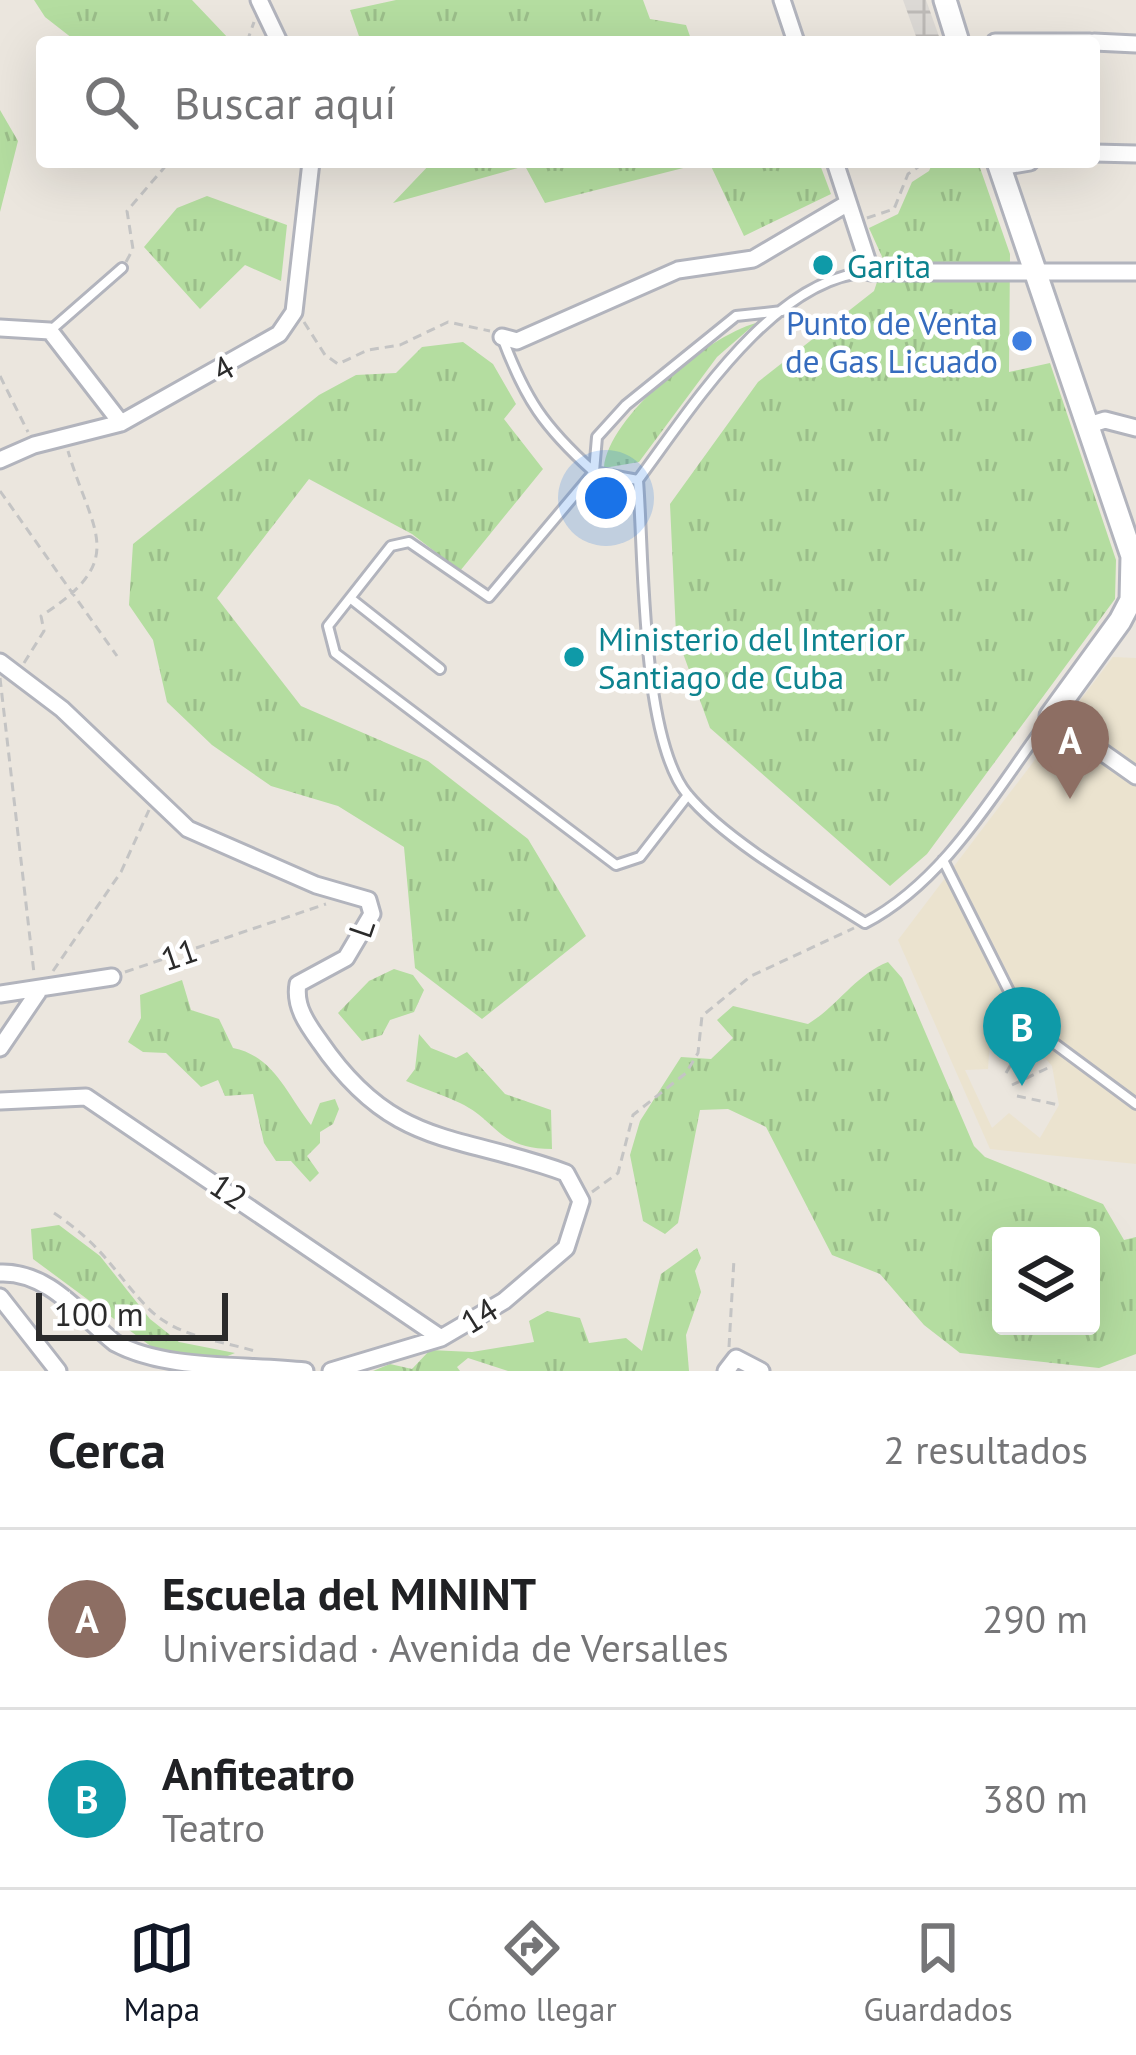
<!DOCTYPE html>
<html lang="es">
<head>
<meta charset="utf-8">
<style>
	:root { --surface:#fff; --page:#f2f2f2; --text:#202124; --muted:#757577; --line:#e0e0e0; --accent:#111827 }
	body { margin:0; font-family:"PT Sans",sans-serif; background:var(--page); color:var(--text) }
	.controls { position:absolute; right:36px; bottom:36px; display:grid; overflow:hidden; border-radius:12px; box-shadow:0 12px 48px #0002 }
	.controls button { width:108px; height:108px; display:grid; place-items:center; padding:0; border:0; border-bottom:3px solid var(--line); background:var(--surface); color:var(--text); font:60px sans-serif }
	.scale { position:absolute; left:36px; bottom:30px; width:192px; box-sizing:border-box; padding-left:12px; border:6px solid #2b2b2b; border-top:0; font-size:33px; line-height:42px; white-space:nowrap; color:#2b2b2b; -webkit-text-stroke:9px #fff; paint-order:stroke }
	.you { position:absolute; left:606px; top:498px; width:42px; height:42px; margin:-30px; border:9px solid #fff; border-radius:50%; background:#1a73e8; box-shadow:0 0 0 18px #1a73e833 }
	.badge { display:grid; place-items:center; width:78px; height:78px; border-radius:50%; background:var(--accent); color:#fff; font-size:39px; font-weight:700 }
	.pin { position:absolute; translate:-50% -99px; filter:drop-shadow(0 3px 6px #0008) }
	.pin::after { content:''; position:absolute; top:63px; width:42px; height:36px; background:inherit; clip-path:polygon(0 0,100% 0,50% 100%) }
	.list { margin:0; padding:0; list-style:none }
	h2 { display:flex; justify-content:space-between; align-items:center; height:156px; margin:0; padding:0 48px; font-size:51px }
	h2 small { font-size:39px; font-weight:400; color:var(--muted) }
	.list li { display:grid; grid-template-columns:78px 1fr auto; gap:36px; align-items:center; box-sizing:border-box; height:180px; padding:0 48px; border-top:3px solid var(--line) }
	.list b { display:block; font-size:45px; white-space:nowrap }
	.list p { margin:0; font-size:39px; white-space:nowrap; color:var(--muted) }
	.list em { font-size:39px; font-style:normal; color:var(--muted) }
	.icon { flex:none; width:66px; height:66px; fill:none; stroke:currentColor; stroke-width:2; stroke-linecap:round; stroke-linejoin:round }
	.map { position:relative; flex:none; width:1136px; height:1371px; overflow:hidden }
	.search { position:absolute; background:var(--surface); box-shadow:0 12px 48px #0002; left:36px; right:36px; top:36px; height:132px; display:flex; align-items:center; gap:30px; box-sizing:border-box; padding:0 42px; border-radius:12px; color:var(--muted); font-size:45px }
	.sheet { height:516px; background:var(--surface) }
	nav { display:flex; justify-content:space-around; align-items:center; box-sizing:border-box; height:168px; border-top:3px solid var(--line); background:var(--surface); font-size:33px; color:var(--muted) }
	nav a { display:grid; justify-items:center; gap:6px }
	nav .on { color:var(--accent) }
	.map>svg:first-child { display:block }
</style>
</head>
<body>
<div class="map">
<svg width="1136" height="1371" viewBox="0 0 1136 1371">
	<defs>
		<pattern id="grass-tufts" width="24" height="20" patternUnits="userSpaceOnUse" patternTransform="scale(3)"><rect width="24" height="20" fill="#b4dda0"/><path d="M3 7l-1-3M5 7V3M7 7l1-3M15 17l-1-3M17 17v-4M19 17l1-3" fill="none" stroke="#9bbe8a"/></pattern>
		<pattern id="plaza-grid" width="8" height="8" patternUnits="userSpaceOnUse" patternTransform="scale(3)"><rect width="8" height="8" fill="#dcd9d5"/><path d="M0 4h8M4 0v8" fill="none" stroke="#bdbab7"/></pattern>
	</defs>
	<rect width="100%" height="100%" fill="#ebe6de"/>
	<!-- education -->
	<path fill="#ebe3cf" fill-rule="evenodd" d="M1113 657 1136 658V1164L990 1149 898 940ZM991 1028 1027 1037 1052 1066 1059 1105 1040 1138 1009 1113 992 1128 965 1070 988 1069Z"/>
	<!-- grass -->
	<path fill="url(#grass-tufts)" fill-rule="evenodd" d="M34 0H192L230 40 77 42 45 17Z
		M396 0H643L650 19 686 25 692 42H478L470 37 361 42 350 10Z
		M0 110 18 141 0 212Z
		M432 162H707L545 203 525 166 393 203Z
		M709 162H819L831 194 744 236Z
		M933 162H978L1010 254 1009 372 1050 363 1116 560 1115 599 927 854 890 886 710 728 676 634 670 504 758 382 874 291 884 261 869 228 898 214 912 182 929 171Z
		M207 196 287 225 281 281 245 265 200 309 144 247 177 208Z
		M756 323 717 357 639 462 604 468C608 416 707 337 756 323Z
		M463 342 493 364 516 404 504 419 543 469 460 571 412 534 309 479 217 598 301 706 428 761 528 839 586 936 482 1019 415 968 404 847 338 806 271 786 212 745 167 702 153 640 129 605 133 544 319 395 356 375 396 373 422 347Z
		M888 962 902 978 974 1146 985 1157 1103 1204 1124 1240 1136 1237V1354L1099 1368 960 1353 924 1325 880 1274 832 1255 766 1127 728 1109 700 1110 678 1223 665 1234 643 1221 630 1155 640 1121 681 1057 711 1059 733 1038 717 1020 733 1006 808 1024C839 1005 855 975 888 962ZM1001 1236H1091V1326H1001Z
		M394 969 413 975 424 990 414 1012 390 1020 382 1035 362 1041 338 1013 369 981Z
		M182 980 191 1010 219 1019 233 1048C274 1056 287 1095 311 1125L320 1103 335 1099 339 1109 333 1124 320 1132V1143L307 1156 319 1173 310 1182 291 1161H276L264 1143 253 1094 225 1096 218 1080 201 1087 166 1053 143 1052 128 1042 141 1018 140 995Z
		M419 1034 431 1048 456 1058 467 1052 505 1094 551 1110 552 1149C496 1148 499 1122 460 1103 443 1095 424 1089 406 1081L415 1069Z
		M59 1225 100 1256 150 1319 179 1342 235 1353 225 1357 156 1350 33 1259 31 1229Z
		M697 1248 701 1258 695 1271 701 1292 686 1335 689 1371H508L468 1358 457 1367 460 1371H373L390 1364 412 1369 430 1350 472 1352 534 1342 529 1321 547 1311 580 1318 589 1343 626 1338 642 1351 661 1274Z"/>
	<!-- plaza -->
	<path fill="url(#plaza-grid)" d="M903 0H926L941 42H918Z"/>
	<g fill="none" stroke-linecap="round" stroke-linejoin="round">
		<!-- lane casing -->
		<g stroke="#b2b4bd" stroke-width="14">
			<path id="lane" d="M869 272C773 277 691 409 638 480 644 557 641 737 687 794 727 842 811 889 865 923 947 880 996 789 1050 717
				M51 330 122 268
				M502 337C525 399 544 427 593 471
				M594 472 597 437 626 405 736 316 782 311
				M638 480 594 472 489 597 409 542 391 546 328 626 335 653 616 865 640 857 688 795
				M350 598 440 669
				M943 860 1024 1021 1136 1104"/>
		</g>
		<!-- street casing -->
		<g stroke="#b2b4bd" stroke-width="21">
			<path id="street" d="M259 0 279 42
				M782 0 796 42
				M995 42H1090
				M1094 42 1136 44
				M1094 153 1136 154
				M835 162 871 272H1136
				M1000 167 1030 162
				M0 328 50 331 121 423
				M502 337 517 341 678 270 753 259 848 203
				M1089 425 1105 420 1136 428
				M0 460 34 445 121 423 279 334 294 312 311 162
				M0 662 62 709 188 829 316 885 368 900 372 914 346 958 298 984C294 1006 307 1024 320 1042 394 1150 458 1133 566 1173L581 1201 566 1248 504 1301 441 1338 331 1371
				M1051 716 1136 776
				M0 994 112 977
				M0 1048 38 992
				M0 1101 86 1097 441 1338
				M0 1273C49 1271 81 1316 115 1343 167 1371 244 1364 305 1371
				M0 1297 58 1371
				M726 1371 736 1358 761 1371"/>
		</g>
		<!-- secondary casing -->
		<g stroke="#b2b4bd" stroke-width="27">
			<path id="secondary" d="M945 0 958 42
				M998 162 1132 556 1131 600 1120 621 1051 716"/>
		</g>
		<!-- path -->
		<path stroke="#c4c4c4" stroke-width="3" stroke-dasharray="9 6" stroke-linecap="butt" d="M247 42 254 22
			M867 218 894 209 908 174 925 162
			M126 262 133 249 127 211 169 162
			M304 322 325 355 338 364 368 350 400 345 448 322 490 331
			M0 376 28 432
			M0 491 117 656
			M24 663 44 631 41 616C130 559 92 533 68 451
			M0 678 34 973
			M53 971 121 872 149 810
			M125 972 326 904
			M1006 1073 1026 1038
			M1012 1085 1052 1066
			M1017 1096 1059 1105
			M592 1192 618 1173 633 1115 686 1073 698 1053 702 1016 751 976 854 928
			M54 1213C103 1246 110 1267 146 1306 176 1338 220 1340 258 1352
			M729 1347 734 1259"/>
		<!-- lane -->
		<use href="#lane" stroke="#fff" stroke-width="8"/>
		<!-- street -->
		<use href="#street" stroke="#fff" stroke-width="15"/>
		<!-- secondary -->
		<use href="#secondary" stroke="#fff" stroke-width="21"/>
	</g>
	<!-- markers -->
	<g fill="#0f9aa8" stroke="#fff" stroke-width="4.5">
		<circle cx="823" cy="265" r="12"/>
		<circle cx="574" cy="657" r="12"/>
	</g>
	<circle fill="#3f7fe0" stroke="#fff" stroke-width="4.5" cx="1022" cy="341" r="12"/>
	<g text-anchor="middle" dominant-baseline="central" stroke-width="9" stroke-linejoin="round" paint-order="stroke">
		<!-- culture labels -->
		<g font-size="33" fill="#0d838f" stroke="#fff" text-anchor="start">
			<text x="847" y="265">Garita</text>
			<text x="598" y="638">Ministerio del Interior<tspan x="598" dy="38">Santiago de Cuba</tspan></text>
		</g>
		<!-- shop labels -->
		<g font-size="33" fill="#366cbe" stroke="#fff" text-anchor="end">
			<text x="998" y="322">Punto de Venta<tspan x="998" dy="38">de Gas Licuado</tspan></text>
		</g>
		<!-- street labels -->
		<g font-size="33" fill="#2b2b2b" stroke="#fff">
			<text transform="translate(223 368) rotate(-30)">4</text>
			<text transform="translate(361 928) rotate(-71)">L</text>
			<text transform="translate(179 954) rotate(-19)">11</text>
			<text transform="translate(229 1191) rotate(34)">12</text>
			<text transform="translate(479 1315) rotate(-32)">14</text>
		</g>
	</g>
</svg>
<div class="controls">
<button><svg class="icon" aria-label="layers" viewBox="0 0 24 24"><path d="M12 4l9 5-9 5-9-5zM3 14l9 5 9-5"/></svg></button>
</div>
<div class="scale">100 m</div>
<div class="you"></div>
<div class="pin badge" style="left:1070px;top:799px;background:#8d6e63">A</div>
<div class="pin badge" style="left:1022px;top:1086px;background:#0f9aa8">B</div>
<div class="search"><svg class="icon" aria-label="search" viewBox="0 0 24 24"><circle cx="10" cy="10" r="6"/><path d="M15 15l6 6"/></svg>Buscar aquí</div>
</div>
<section class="sheet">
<h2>Cerca<small>2 resultados</small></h2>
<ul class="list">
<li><span class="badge" style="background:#8d6e63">A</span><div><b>Escuela del MININT</b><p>Universidad · Avenida de Versalles</p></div><em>290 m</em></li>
<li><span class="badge" style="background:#0f9aa8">B</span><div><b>Anfiteatro</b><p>Teatro</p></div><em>380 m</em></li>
</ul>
</section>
<nav>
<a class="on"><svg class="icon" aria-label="map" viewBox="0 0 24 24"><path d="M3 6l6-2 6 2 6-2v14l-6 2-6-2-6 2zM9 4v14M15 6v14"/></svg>Mapa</a>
<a><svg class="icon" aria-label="directions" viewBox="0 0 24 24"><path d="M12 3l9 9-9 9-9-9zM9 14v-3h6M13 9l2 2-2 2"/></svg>Cómo llegar</a>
<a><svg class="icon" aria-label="saved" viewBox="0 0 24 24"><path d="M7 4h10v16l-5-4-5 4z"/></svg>Guardados</a>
</nav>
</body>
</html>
